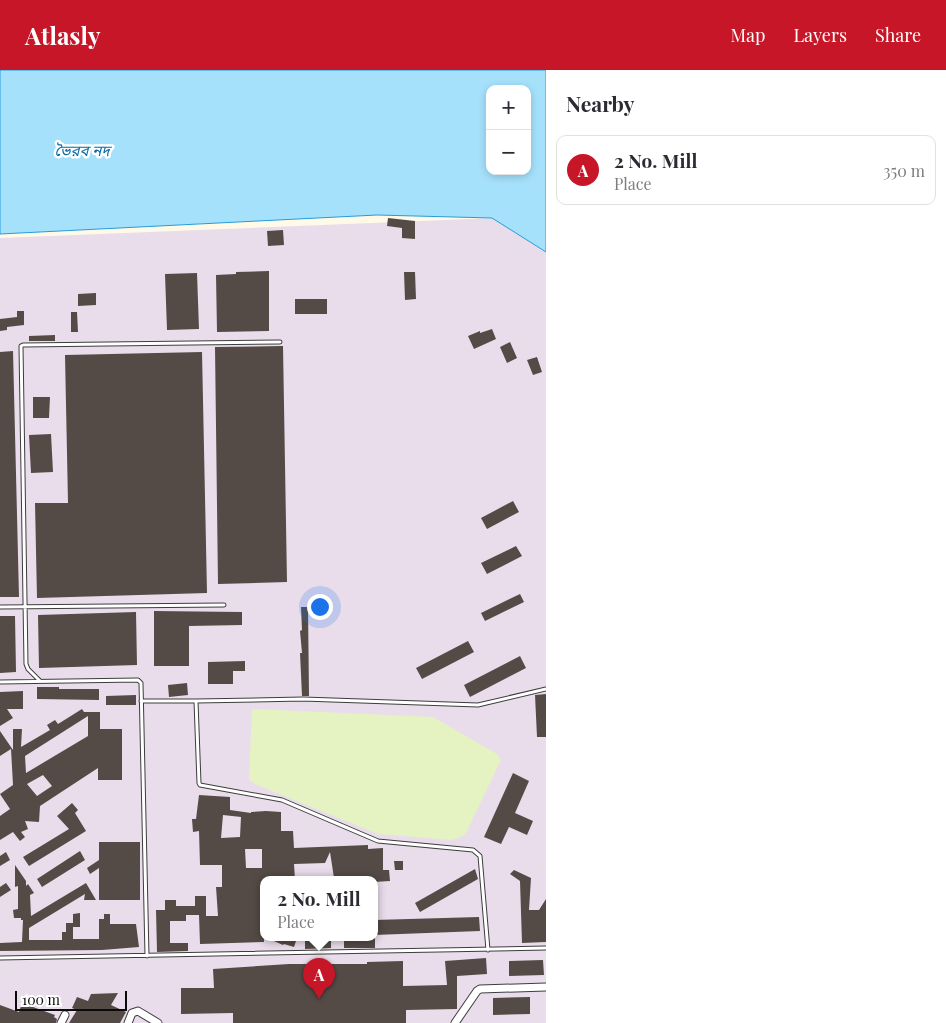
<!DOCTYPE html>
<html lang="en">
<head>
<meta charset="utf-8">
<style>
	:root { --surface:#fff; --page:#f7f7f7; --text:#2b2b33; --muted:#7c7c81; --line:#e1e1e2; --accent:#c71627 }
	body { margin:0; font-family:"Playfair Display","Noto Sans Bengali",serif; background:var(--page); color:var(--text) }
	.controls { position:absolute; right:15px; top:15px; display:grid; overflow:hidden; border-radius:10px; box-shadow:0 2px 8px #0003 }
	.controls button { width:45px; height:45px; display:grid; place-items:center; padding:0; border:0; border-bottom:1px solid var(--line); background:var(--surface); color:var(--text); font:25px sans-serif }
	.scale { position:absolute; left:15px; bottom:12px; width:112px; box-sizing:border-box; padding-left:5px; border:2px solid #0a0a0a; border-top:0; font-size:14px; line-height:18px; white-space:nowrap; color:#0a0a0a; -webkit-text-stroke:4px #fff; paint-order:stroke }
	.you { position:absolute; left:319px; top:536px; width:18px; height:18px; margin:-12px; border:4px solid #fff; border-radius:50%; background:#1a73e8; box-shadow:0 0 0 8px #1a73e833 }
	.badge { display:grid; place-items:center; width:32px; height:32px; border-radius:50%; background:var(--accent); color:#fff; font-size:16px; font-weight:700 }
	.pin { position:absolute; translate:-50% -41px; filter:drop-shadow(0 1px 2px #0008) }
	.pin::after { content:''; position:absolute; top:26px; width:18px; height:15px; background:inherit; clip-path:polygon(0 0,100% 0,50% 100%) }
	.popup { position:absolute; left:260px; top:806px; width:118px; height:65px; box-sizing:border-box; display:grid; place-content:center; border-radius:10px; background:var(--surface); filter:drop-shadow(0 1px 4px #0005); font-size:16px; white-space:nowrap; color:var(--muted) }
	.popup b { font-size:19px; color:var(--text) }
	.popup::after { content:''; position:absolute; left:50%; top:100%; margin-left:-10px; border:10px solid transparent; border-top-color:var(--surface) }
	.list { margin:0; padding:0; list-style:none }
	h2 { display:flex; justify-content:space-between; align-items:center; height:65px; margin:0; padding:0 20px; font-size:21px }
	h2 small { font-size:16px; font-weight:400; color:var(--muted) }
	.list li { display:grid; grid-template-columns:32px 1fr auto; gap:15px; align-items:center; box-sizing:border-box; height:70px; margin:0 10px 10px; padding:0 10px; border:1px solid var(--line); border-radius:10px }
	.list b { display:block; font-size:19px; white-space:nowrap }
	.list p { margin:0; font-size:16px; white-space:nowrap; color:var(--muted) }
	.list em { font-size:16px; font-style:normal; color:var(--muted) }
	.map { position:relative; flex:none; width:546px; height:953px; overflow:hidden }
	header { display:flex; align-items:center; gap:30px; box-sizing:border-box; height:70px; padding:0 25px; background:var(--accent); color:#fff }
	header strong { font-size:24px }
	nav { display:flex; gap:28px; margin-inline-start:auto; font-size:18px }
	main { display:flex }
	aside { flex:1; background:var(--surface) }
	.map>svg:first-child { display:block }
</style>
</head>
<body>
<header>
<strong>Atlasly</strong>
<nav><a>Map</a><a>Layers</a><a>Share</a></nav>
</header>
<main>
<div class="map">
<svg width="546" height="953" viewBox="0 0 546 953">
	<rect width="100%" height="100%" fill="#fff9e8"/>
	<!-- industrial -->
	<path fill="#e9ddeb" fill-rule="evenodd" d="M495 148 546 181V953H0V168ZM264 810H374V868H264Z"/>
	<!-- pitch -->
	<path fill="#e4f3c1" d="M252 639 433 647 497 684 501 690 465 765 452 770 378 764 255 714 249 709Z"/>
	<!-- water -->
	<path fill="#a6e1fc" stroke="#269cdb" fill-rule="evenodd" d="M0 0H546V182L492 148 377 145 0 164ZM490 19H527V101H490Z"/>
	<!-- building -->
	<path fill="#544b46" fill-rule="evenodd" d="M388 148 415 151V169L402 168V158L387 156Z
		M283 160 284 175 268 176 267 161Z
		M269 201V261L217 262 216 205 236 204V202Z
		M404 202H415L416 229 405 230Z
		M197 203 199 259 167 260 165 204Z
		M96 223V235L78 236V224Z
		M295 229H327V244H295Z
		M17 241H24V255L7 257V260L0 261V249L17 247Z
		M71 242H77L78 262H71Z
		M492 259 496 269 474 279 468 266 480 261V263Z
		M55 265V271H29V266Z
		M510 272 517 288 507 293 500 277Z
		M283 276 287 512 218 514 215 277Z
		M13 281 19 527H0V282Z
		M202 282 207 523 37 528 35 433H68L65 285Z
		M537 287 542 302 533 305 527 290Z
		M33 327H50L49 348H33Z
		M51 364 53 402 31 403 29 365Z
		M513 431 519 442 487 459 481 448Z
		M516 476 522 486 487 504 481 493Z
		M520 524 524 532 485 551 481 543Z
		M301 537H308L309 626H302L300 583H302L300 561 302 560Z
		M154 541 242 542V555L189 556V596H154Z
		M136 542 137 595 39 598 38 545Z
		M0 546H15L16 602 0 603Z
		M468 571 474 582 422 609 416 598Z
		M520 586 526 598 470 627 464 615Z
		M245 591V601H233V614H208V592Z
		M187 613 188 625 169 627 168 615Z
		M37 617H59V619H99V630L37 629Z
		M23 621V639H7L13 648 0 656V622Z
		M546 624V667H537L535 625Z
		M136 625V635H106V626Z
		M82 639 84 642H100V659H122V710H98V698L40 736 39 752 25 751 28 759 21 762 25 767 20 771 13 762 0 770V746L10 739 0 724 13 715 11 679 0 686V661L13 680V659H22L21 677 50 660 47 655 55 650 58 654ZM88 646V666L26 703 25 686ZM43 705 52 716 37 726 27 714Z
		M513 703 529 711 515 743 533 751 527 765 509 757 501 774 484 767Z
		M199 725 230 727V740L251 743V742L266 741 281 742V761H293L294 778 368 775V779L383 778V800H389L390 811 374 812V810L363 809V807H350V808H334L330 782 325 793 294 794 295 810H264V872L200 874 199 845H186V851H170V873H188V881L157 882 156 840H165V830H176V836H195V826H206V846H218L216 817H222V795H200L199 761 193 762 192 749H196ZM223 745 241 747 240 767 221 768ZM245 779H262V798H246Z
		M72 733 78 740 75 743 86 761 29 796 23 787 69 759 57 746Z
		M99 772H140V830H99V798L90 804 87 798 99 790Z
		M80 781 85 790 42 817 37 809Z
		M6 782 10 790 0 796V786Z
		M394 791H403V800H395Z
		M15 795 26 811V816L28 814 34 823 30 825 31 846 86 813 96 830H84L85 824 29 858V870H62V862H66V853H73V869H99V849H104V844H110V854H136L139 877 102 880 0 881V873L22 872 23 850H21V848H14L13 840 18 839V816L15 817Z
		M475 799 478 809 420 842 415 833Z
		M514 800 531 808 529 840H539L546 829V872L522 873 520 811 510 804Z
		M6 813 11 820 0 827V817Z
		M80 843V857H73V844Z
		M479 847 480 861 374 865V850Z
		M267 868H297L294 877 284 874 283 875Z
		M305 868H313V869H331V878L305 879Z
		M355 868H375V878H344V869Z
		M486 888 487 904 457 906V939L406 940V953H233V943L181 944V918H214L213 899 289 894H367V892L403 891V916L447 915 445 891Z
		M543 890 544 905 509 906V891Z
		M118 923 111 935 126 942 120 953H69L77 940 72 938 77 927 88 931 91 924Z
		M530 927V944L493 945V928Z
		M22 933 55 945 54 947 57 949 56 953H0V935L19 942Z"/>
	<g fill="none" stroke-linecap="round" stroke-linejoin="round">
		<!-- lane casing -->
		<g stroke="#3d3d3d" stroke-width="5">
			<path id="lane" d="M0 537 224 535
				M40 611 28 599 26 594 21 276 23 275 280 272
				M0 612 138 610 141 613 147 886
				M141 631H196L199 713 200 715 282 730 378 771 473 780 480 786 488 880
				M196 631 303 629 478 635 546 619
				M0 888 546 878"/>
		</g>
		<!-- street casing -->
		<g stroke="#3d3d3d" stroke-width="9">
			<path id="street" d="M61 953 65 945
				M128 953 132 943 138 941 158 953
				M455 953 477 921 480 919 546 917"/>
		</g>
		<!-- lane -->
		<use href="#lane" stroke="#fff" stroke-width="3"/>
		<!-- street -->
		<use href="#street" stroke="#fff" stroke-width="7"/>
	</g>
	<g text-anchor="middle" dominant-baseline="central" stroke-width="5" stroke-linejoin="round" paint-order="stroke">
		<!-- water labels -->
		<g font-size="15" font-style="italic" fill="#096aa7" stroke="#fff">
			<text x="82" y="80">ভৈরব নদ</text>
		</g>
	</g>
</svg>
<div class="controls">
<button>+</button>
<button>−</button>
</div>
<div class="scale">100 m</div>
<div class="you"></div>
<div class="pin badge" style="left:319px;top:929px">A</div>
<div class="popup"><b>2 No. Mill</b>Place</div>
</div>
<aside>
<h2>Nearby<small></small></h2>
<ul class="list">
<li><span class="badge">A</span><div><b>2 No. Mill</b><p>Place</p></div><em>350 m</em></li>
</ul>
</aside>
</main>
</body>
</html>
